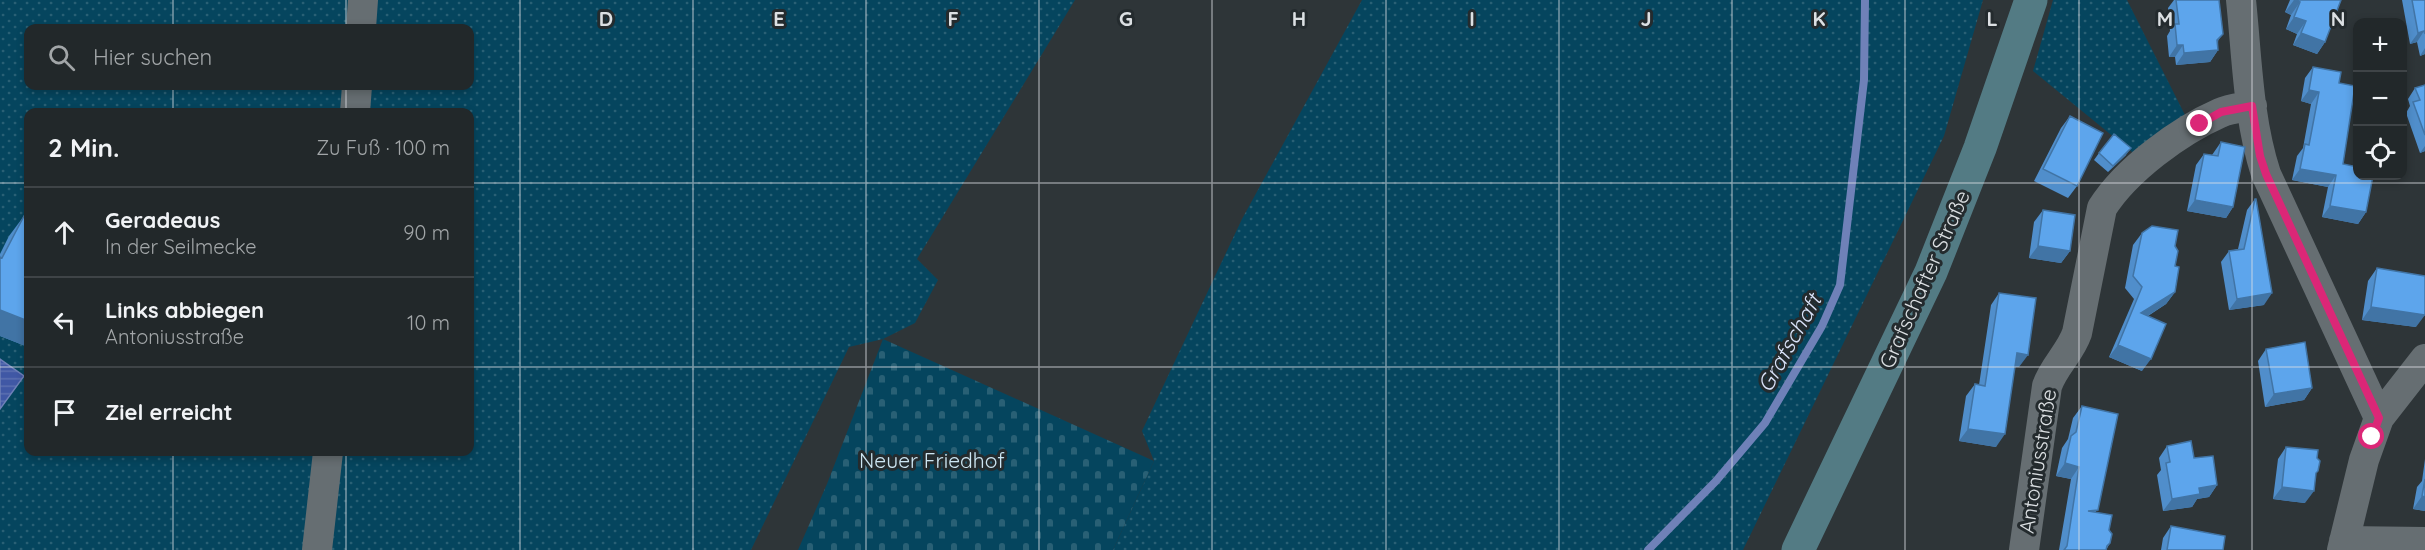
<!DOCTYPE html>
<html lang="de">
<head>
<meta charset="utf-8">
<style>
	:root { --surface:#22282a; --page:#2a3032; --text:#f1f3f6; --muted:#a2a6a8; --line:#3f4447 }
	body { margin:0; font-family:Quicksand,sans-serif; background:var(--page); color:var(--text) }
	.controls { position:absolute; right:18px; top:18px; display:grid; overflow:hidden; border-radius:12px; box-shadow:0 3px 9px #0003 }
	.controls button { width:54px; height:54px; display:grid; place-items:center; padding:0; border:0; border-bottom:2px solid var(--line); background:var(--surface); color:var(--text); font:30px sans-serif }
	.stop { position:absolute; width:18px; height:18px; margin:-14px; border:4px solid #db2777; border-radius:50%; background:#fff }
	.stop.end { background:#db2777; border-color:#fff; box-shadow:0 2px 6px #0008 }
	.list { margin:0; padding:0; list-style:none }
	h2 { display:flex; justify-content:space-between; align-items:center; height:78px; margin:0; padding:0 24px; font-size:26px }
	h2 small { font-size:20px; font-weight:400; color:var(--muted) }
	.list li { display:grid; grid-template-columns:39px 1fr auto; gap:18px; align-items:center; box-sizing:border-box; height:90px; padding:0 24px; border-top:2px solid var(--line) }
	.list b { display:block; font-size:22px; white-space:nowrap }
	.list p { margin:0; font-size:20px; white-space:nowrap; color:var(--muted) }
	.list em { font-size:20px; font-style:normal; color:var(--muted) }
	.icon { flex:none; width:33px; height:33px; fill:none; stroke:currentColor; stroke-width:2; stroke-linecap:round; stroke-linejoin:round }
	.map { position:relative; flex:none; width:2425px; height:550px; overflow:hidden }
	.search { position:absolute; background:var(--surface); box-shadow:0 3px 9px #0003; left:24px; top:24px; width:450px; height:66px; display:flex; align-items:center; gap:15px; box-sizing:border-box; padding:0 21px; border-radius:12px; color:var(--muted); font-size:22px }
	.panel { position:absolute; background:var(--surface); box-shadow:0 3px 9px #0003; left:24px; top:108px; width:450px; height:348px; border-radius:12px }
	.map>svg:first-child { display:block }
</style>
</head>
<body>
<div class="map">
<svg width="2425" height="550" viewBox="0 0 2425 550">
	<defs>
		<pattern id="grass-dots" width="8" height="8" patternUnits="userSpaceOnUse" patternTransform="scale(1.5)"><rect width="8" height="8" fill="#05455e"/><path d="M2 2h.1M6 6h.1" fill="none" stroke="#296075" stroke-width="1.8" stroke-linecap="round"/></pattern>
		<pattern id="cemetery-stones" width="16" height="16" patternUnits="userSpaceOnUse" patternTransform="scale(1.5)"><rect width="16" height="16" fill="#05455e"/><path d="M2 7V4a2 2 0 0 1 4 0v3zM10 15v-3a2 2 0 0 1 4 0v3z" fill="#296075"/></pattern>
		<pattern id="water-rules" width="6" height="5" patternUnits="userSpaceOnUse" patternTransform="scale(1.5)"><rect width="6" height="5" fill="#4058a5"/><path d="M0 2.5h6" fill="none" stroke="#5b70b1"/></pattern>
	</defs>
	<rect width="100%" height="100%" fill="#2e3538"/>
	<!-- grass -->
	<path fill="url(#grass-dots)" fill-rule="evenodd" d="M0 0H1075L917 259 938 280 915 323 883 339 849 347 751 550H0ZM28 28H470V86H28ZM28 112H470V452H28Z
		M1362 0H1983L1944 136 1743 550H1113L1154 461 1142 431 1242 219Z
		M2053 0H2127L2188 121 2137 156 2033 71Z"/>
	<!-- cemetery -->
	<path fill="url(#cemetery-stones)" d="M883 339 1154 461 1113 550H798L827 484Z"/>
	<!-- water -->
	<path fill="url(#water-rules)" stroke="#6f81b8" stroke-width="1.5" d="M0 359 24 376 0 409Z"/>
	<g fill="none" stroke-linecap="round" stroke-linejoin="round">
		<!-- stream -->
		<path stroke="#6f81b8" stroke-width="8" d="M1648 550 1716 481 1765 423 1822 326 1840 285 1864 80 1865 0"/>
		<!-- street -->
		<path stroke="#666e72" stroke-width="30" d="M2241 0C2247 57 2248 119 2266 174L2379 418
			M361 28 363 0
			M355 112 357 86
			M2344 541 2425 542
			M317 550 328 452
			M2024 550 2047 386C2054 366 2070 353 2077 333L2102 208C2126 170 2179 131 2220 113 2230 108 2241 108 2252 106
			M2342 550 2364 460 2379 418 2425 359"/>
		<!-- secondary -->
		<path stroke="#537b84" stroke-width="33" d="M1798 550 1931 272 1980 148 2031 0"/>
	</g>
	<!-- wall -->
	<path fill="#508ecb" d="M2174 0H2219L2218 50 2210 62 2176 65 2175 57H2169L2167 36 2170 31 2168 8Z
		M2290 0H2341L2325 42 2317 54 2293 45 2297 34 2286 29 2291 15 2285 12Z
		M2402 0H2425V54L2420 56 2417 42 2410 44Z
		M2313 67 2339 83 2343 164 2366 212 2358 224 2322 217 2328 187 2292 180 2297 156 2303 148 2311 104 2301 101 2305 78Z
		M2425 85V151L2420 153 2406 113 2410 106 2408 99 2415 88Z
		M2070 116 2077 186 2068 198 2034 181 2061 128Z
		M2221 142 2233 207 2226 218 2187 211 2196 165 2204 154 2212 155Z
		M2099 153 2126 155 2108 172 2094 160Z
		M2255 199 2264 305 2229 310 2221 262 2229 251 2238 249 2247 210Z
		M2043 210 2070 251 2061 263 2029 258 2034 222Z
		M24 216 28 218V347L0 336V254L9 236Z
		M2142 233 2175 246V292L2166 304 2148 316 2142 371 2109 357 2134 299 2125 288 2133 245Z
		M2377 268 2416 327 2362 320 2368 281Z
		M1999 293 2019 367H2015L1996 447 1959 441 1966 396 1975 384 1979 385 1991 305Z
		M2266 349 2312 388 2304 400 2265 407 2258 361Z
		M2082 406 2096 513 2109 530 2110 543 2106 550H2059L2071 479 2056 476 2062 448 2068 439 2073 418Z
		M2167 446 2194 458 2217 485 2209 497 2197 499 2192 507 2163 511 2157 475 2161 470 2159 458Z
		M2286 447 2305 503 2273 499 2278 459Z
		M2425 459V511L2413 509 2417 487 2422 481Z
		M2171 526 2223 550H2161L2163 538Z"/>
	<!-- shaded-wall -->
	<path fill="#4174a5" d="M2294 0 2300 2 2291 15 2285 12Z
		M2294 17 2306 21 2297 34 2286 29Z
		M2424 31 2417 42 2410 44 2418 33Z
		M2301 33 2325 42 2317 54 2293 45Z
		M2223 34 2215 45 2218 50 2210 62 2176 65 2184 53 2217 40Z
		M2177 45H2183L2175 57H2169Z
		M2425 48V54L2420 56Z
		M2309 90 2319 92 2311 104 2301 101Z
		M2425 146V151L2420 153Z
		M2131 148 2126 155 2108 172 2113 166Z
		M2300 169 2336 175 2328 187 2292 180Z
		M2195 200 2233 207 2226 218 2187 211Z
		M2330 206 2366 212 2358 224 2322 217Z
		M2038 246 2070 251 2061 263 2029 258Z
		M2175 292 2166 304 2133 325 2141 313Z
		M2272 293 2264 305 2229 310 2237 299Z
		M2371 307 2425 315 2416 327 2362 320Z
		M0 310 28 321V347L0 336Z
		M2118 345 2151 359 2142 371 2109 357Z
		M2017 353 2028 355 2019 367 2008 366Z
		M2312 388 2304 400 2265 407 2274 394Z
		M1968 429 2005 434 1996 447 1959 441Z
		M2065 463 2079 467 2071 479 2056 476Z
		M2217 485 2209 497 2197 499 2192 507 2163 511 2172 499 2199 488Z
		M2282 487 2314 491 2305 503 2273 499Z
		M2422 496 2425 497V511L2413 509Z"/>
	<!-- building -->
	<path fill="#5da5ec" stroke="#4174a5" stroke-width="1.5" d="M2176 0H2219L2223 34 2217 40 2218 50 2184 53 2183 45H2177L2175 24H2179Z
		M2294 0H2341L2325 42 2301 33 2306 21 2294 17 2300 2Z
		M2412 0H2425V34L2424 31 2418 33Z
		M2313 67 2341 72 2339 83 2355 86 2343 164 2358 167V176H2373L2366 212 2330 206 2336 175 2300 169 2305 144 2309 145 2319 92 2309 90Z
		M2425 85V135L2413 102 2420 100 2415 88Z
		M2070 116 2103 133 2077 186 2043 169Z
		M2114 134 2131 148 2113 166 2099 153Z
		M2221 142 2245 147 2233 207 2195 200 2204 154 2218 156Z
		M2255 199H2256L2272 293 2237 299 2229 251 2244 249Z
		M2043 210 2075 215 2070 251 2038 246Z
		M24 216 28 218V321L0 310V257L2 258Z
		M2152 226 2178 230 2175 246 2178 251 2175 266 2179 267 2175 292 2141 313 2166 324 2151 359 2118 345 2142 287 2133 276 2142 233Z
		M2377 268 2425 276V315L2371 307Z
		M1999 293 2036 298 2028 355 2017 353 2005 434 1968 429 1975 384 1985 386Z
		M2305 342 2312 388 2274 394 2266 349Z
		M2082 406 2118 414 2098 510 2088 511 2112 515 2109 530 2112 534 2110 543 2107 546 2106 550H2064L2067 546 2079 467 2065 463 2071 436 2076 432Z
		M2191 441 2194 458 2213 456 2217 485 2199 488 2200 494 2172 499 2166 463 2170 462 2167 446Z
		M2286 447 2318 450 2317 458 2320 461 2318 471 2316 473 2314 491 2282 487Z
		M2425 479V497L2422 496Z
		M2171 526 2225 536 2223 550H2167Z"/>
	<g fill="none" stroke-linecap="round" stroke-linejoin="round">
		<!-- route -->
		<path stroke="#db2777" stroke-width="8" d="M2200 124 2221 112 2252 106 2260 156 2266 174 2379 418 2372 437"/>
	</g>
	<!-- grid -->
	<path fill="none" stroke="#dce0e3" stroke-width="1.5" stroke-opacity="0.55" d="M173 0V28M346 0V28M520 0V550M693 0V550M866 0V550M1039 0V550M1212 0V550M1386 0V550M1559 0V550M1732 0V550M1905 0V550M2079 0V550M2252 0V550M173 86V112M346 86V112M0 183H28M470 183H2425M0 367H28M470 367H2425M173 452V550M346 452V550"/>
	<g text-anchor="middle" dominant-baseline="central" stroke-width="6" stroke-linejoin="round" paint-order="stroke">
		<!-- street labels -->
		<g font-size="21" fill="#dce0e3" stroke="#242b2e">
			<text transform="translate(1924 279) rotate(-66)">Grafschafter Straße</text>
			<text transform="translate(2037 461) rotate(-81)">Antoniusstraße</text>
		</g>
		<!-- park labels -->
		<g font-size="21" fill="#cde6f3" stroke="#242b2e">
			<text x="932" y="460">Neuer Friedhof</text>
		</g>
		<!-- water labels -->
		<g font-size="22" font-style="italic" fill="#dae3f9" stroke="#242b2e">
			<text transform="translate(1789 343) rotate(-61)">Grafschaft</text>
		</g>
	</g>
	<g font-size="20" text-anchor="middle" font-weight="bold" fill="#dce0e3" stroke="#242b2e" stroke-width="6" stroke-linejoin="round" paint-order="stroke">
		<text x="606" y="26">D</text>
		<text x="779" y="26">E</text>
		<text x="953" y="26">F</text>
		<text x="1126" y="26">G</text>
		<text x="1299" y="26">H</text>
		<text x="1472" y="26">I</text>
		<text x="1646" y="26">J</text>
		<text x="1819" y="26">K</text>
		<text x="1992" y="26">L</text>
		<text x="2165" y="26">M</text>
		<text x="2338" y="26">N</text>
	</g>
</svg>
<div class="controls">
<button>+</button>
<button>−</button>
<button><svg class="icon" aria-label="locate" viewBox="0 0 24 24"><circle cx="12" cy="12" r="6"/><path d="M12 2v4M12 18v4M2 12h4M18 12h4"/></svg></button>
</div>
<div class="stop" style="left:2372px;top:437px"></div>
<div class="stop end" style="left:2200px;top:124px"></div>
<div class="search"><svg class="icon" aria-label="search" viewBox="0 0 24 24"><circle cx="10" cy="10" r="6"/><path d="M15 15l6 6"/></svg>Hier suchen</div>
<section class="panel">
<h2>2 Min.<small>Zu Fuß · 100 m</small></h2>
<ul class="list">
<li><svg class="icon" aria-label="ahead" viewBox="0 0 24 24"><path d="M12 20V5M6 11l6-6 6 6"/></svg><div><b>Geradeaus</b><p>In der Seilmecke</p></div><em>90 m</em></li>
<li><svg class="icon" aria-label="left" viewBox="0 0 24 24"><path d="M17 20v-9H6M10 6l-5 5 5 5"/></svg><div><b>Links abbiegen</b><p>Antoniusstraße</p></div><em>10 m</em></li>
<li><svg class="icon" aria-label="arrive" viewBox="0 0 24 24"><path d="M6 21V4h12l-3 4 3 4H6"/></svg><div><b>Ziel erreicht</b></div></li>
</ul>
</section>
</div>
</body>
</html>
